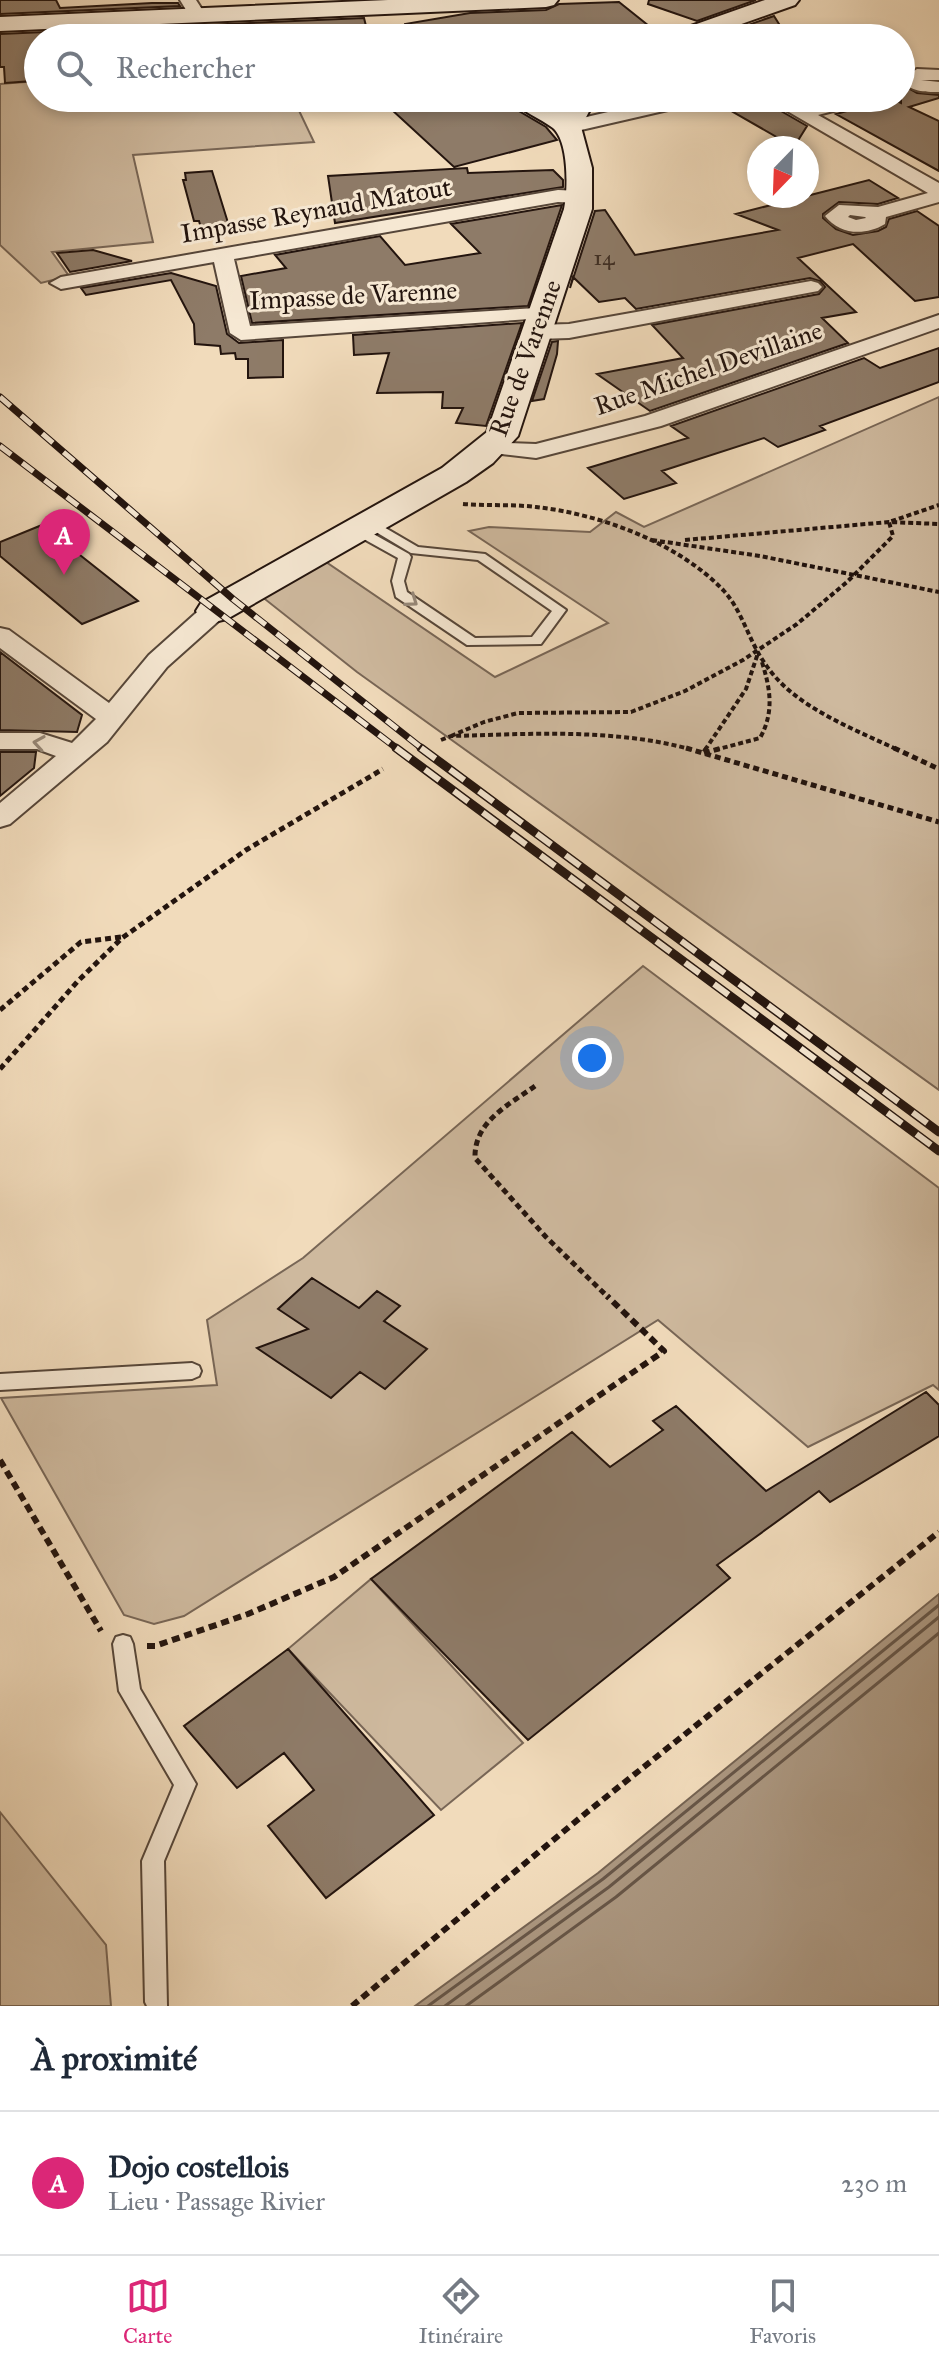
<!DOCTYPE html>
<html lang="fr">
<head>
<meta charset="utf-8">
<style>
	:root { --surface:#fff; --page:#f6f6f7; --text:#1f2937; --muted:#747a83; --line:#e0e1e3; --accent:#db2777 }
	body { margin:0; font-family:"IM FELL Great Primer",serif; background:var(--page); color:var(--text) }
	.compass { position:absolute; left:747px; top:136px; width:72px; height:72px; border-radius:50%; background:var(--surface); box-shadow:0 4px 12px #0003; rotate:203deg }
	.you { position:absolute; left:592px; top:1058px; width:28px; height:28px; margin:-20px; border:6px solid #fff; border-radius:50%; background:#1a73e8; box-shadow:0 0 0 12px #1a73e833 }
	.badge { display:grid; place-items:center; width:52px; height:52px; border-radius:50%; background:var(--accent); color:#fff; font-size:26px; font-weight:700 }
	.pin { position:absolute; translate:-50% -66px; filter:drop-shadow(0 2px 4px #0008) }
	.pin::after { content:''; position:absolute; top:42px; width:28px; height:24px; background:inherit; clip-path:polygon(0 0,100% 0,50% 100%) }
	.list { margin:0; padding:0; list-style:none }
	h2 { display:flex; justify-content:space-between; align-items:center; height:104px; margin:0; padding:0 32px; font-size:34px }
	h2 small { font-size:26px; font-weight:400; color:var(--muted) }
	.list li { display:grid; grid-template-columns:52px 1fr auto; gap:24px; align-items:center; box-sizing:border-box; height:144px; padding:0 32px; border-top:2px solid var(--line) }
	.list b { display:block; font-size:30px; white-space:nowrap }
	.list p { margin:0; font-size:26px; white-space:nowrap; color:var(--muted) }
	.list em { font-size:26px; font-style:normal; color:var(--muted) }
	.icon { flex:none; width:44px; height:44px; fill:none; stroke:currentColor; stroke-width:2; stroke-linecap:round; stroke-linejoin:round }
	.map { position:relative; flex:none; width:939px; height:2006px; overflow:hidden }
	.search { position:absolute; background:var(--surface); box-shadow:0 4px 12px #0003; left:24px; right:24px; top:24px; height:88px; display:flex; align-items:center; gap:20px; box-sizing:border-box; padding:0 28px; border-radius:44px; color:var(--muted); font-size:30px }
	.sheet { height:248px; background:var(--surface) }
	nav { display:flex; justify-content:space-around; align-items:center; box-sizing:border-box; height:112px; border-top:2px solid var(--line); background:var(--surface); font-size:22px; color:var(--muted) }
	nav a { display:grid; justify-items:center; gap:4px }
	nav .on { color:var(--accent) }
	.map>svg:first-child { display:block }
</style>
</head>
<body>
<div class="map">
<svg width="939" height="2006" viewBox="0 0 939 2006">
	<rect width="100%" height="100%" fill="#f1dbbb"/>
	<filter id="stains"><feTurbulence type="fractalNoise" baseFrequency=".0025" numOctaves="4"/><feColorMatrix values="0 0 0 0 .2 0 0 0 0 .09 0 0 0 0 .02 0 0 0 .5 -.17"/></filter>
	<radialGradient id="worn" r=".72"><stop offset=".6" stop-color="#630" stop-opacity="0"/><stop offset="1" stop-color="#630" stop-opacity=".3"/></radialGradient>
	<!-- green -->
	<path fill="#ceb99e" stroke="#786656" stroke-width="2" d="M38 81V98H293L314 142 133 155 153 242 52 252 69 276 41 283 0 245V84Z
		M939 397V1090L357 672 261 596 323 560 495 677 608 623 469 531 489 527 590 532 616 512 644 527Z
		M643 966 939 1188V1390L933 1385 808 1447 658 1320 184 1616 154 1624 124 1615 1 1398 217 1385 207 1320 303 1258Z
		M371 1579 523 1743 441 1810 288 1649Z
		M0 1812 106 1945 111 2006H0Z"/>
	<!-- water -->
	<path fill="#ab9780" stroke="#756352" stroke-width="2" d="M939 1594V2006H415L598 1873Z"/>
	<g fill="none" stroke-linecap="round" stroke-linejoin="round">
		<!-- shore -->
		<path stroke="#675647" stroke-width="3" d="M428 2006 603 1879 939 1605
			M445 2006 609 1887 939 1617
			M466 2006 616 1897 939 1633"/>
	</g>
	<!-- building -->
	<path fill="#8e7b68" stroke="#23140e" stroke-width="2" d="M0 0H56L60 8 152 3H178L180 6 0 14Z
		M649 0H756L697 21 648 4Z
		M619 2 664 38H406L405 24 470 13 546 10 559 4Z
		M774 16 784 32 768 38H745L728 32Z
		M364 18 369 38H310L308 33 291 35 285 27 197 33 198 38H163L162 35 38 38V51L30 52 33 81 5 83 4 67H0V34Z
		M901 84 917 93 939 95V98L909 107 939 121V171L836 114 869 105 874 98H890L901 103Z
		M379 98H426L422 104 428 111 465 106 477 98H481V103L500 100 546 127 557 140 454 167Z
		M774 107 807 126 794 147 728 109Z
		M467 168 468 173 553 170 563 180V187L335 223 328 176Z
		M212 171 229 226 201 228 199 221H194L183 180H186L185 173Z
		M869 180 898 198 878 204 839 202 823 214V218L836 229 853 235 878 231 886 227 889 219 917 211 939 226V297L915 301 853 244 798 258 856 312 822 318 848 343 650 411 597 374 683 358 652 325 819 294 825 287 820 281 810 278 636 309 625 298 599 302 573 277 570 288 595 211 605 210 635 255 778 230 736 214Z
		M562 205 528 306 252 323 241 276 286 268 275 255 380 236 405 265 480 253 451 224Z
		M93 250 132 261 70 272 57 253Z
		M171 273 216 286 227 334 239 343 283 340V377L248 378V359H236L235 353 221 354 220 346 195 344 194 324 171 280 86 295 81 288Z
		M522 323 486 426 456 423 463 408H442L443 392 377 393 389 353 354 355 353 335Z
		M558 341 557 354 544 399 532 401 552 342Z
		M939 348V382L820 426 825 430 778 447 764 438 662 471 676 483 624 499 588 468 688 438 671 426 864 358 880 368Z
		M42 525 138 601 82 624 0 556V542Z
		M0 652 82 715 77 732 0 730Z
		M0 752H36L34 768 0 796Z
		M312 1278 359 1308 377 1291 400 1306 384 1321 427 1349 385 1389 360 1372 331 1398 257 1348 308 1329 278 1309Z
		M926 1392 939 1405V1436L830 1502 819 1491 717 1565 730 1578 528 1740 371 1579 572 1432 610 1467 663 1430 653 1421 676 1406 766 1491Z
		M288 1649 434 1815 326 1898 268 1826 314 1790 284 1753 237 1788 184 1726Z"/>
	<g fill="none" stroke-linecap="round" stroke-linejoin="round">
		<!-- lane casing -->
		<g stroke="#564639" stroke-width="4">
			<path id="lane" d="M370 519 418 547 485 554 566 610 541 644 467 645 396 597 392 581 398 558 353 533V527H361L409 554 411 557 404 581 407 592 475 638 532 637 552 611 478 560 411 553 366 526V520Z
				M192 1363 199 1366 201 1371 199 1376 192 1379 0 1390V1374Z
				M123 1635 130 1637 133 1644 140 1689 196 1784 164 1861 167 2006H147L145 2002 142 1861 174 1785 119 1691 113 1644 116 1637Z"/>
		</g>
		<!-- street casing -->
		<g stroke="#564639" stroke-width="4">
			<path id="street" d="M180 0H196L205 14 203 18H191Z
				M917 69 939 70V80H921L939 82V92C924 92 911 92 901 80Z
				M437 98H474L465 103 428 108 425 104 428 100Z
				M668 98H735L732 102 706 109 668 110 568 133 559 127 561 123Z
				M765 98H787L804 108 841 98H871L868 102 818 115 939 183V202L886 217 885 224C865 236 840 235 825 216L839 205 878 207 928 193ZM850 215 865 217 866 218 856 220 848 217Z
				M558 190 580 191 590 197 580 203 558 202 234 259 250 326 552 307 555 312 552 317 544 318 241 340 230 333 214 262 61 289 50 283 61 277Z
				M811 281 818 283 822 287 818 291 569 338 537 339 526 332 537 325 569 324Z
				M939 315V328L661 426 536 458 484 452 480 447 484 442 536 444 645 416Z
				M214 603 223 605 227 611 223 617 167 667 107 742 10 824 0 827V803L56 756 37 749H0V733H40L72 743 96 719 0 648V628L9 630 109 703 149 655 205 605Z"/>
		</g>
		<!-- secondary casing -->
		<g stroke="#23140e" stroke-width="4">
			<path id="secondary" d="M388 0H558L554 5 546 7 0 31V17Z
				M765 0H799L795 5 702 38H667L671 33Z
				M511 98H541L563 112 570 98H596L581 127 592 168V209L518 436 493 463 466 482 227 619 214 622 201 619 196 611 201 603 442 468 487 432 564 209C568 190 569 142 553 128 540 118 521 112 511 98Z"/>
		</g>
		<!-- path-far2 -->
		<path stroke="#23140e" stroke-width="4" stroke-dasharray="5 3" stroke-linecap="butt" d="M463 504C487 506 512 504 536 507 600 514 679 543 724 591 743 612 749 642 766 665 794 707 854 729 898 750
			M652 540 760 556 939 592
			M685 540 889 522 939 524
			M451 736 484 722 518 713 631 712 685 691 743 660 797 624 847 582 893 536 889 522 939 505
			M441 740 451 736C530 734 615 728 693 750
			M705 750 746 689 758 653
			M715 750 760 738C775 711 770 687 761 659"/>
		<!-- path-far1 -->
		<path stroke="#23140e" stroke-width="5" stroke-dasharray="6 4" stroke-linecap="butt" d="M686 748 939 822
			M894 748 939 769
			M704 752 707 748
			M704 753 722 748
			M0 1010 81 942 121 937
			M0 1069 78 981 122 938 246 850 383 769
			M535 1086C509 1105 474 1121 475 1158L546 1237 609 1298"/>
		<!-- path -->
		<path stroke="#23140e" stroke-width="6" stroke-dasharray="8 5" stroke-linecap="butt" d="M0 1460 101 1631
			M147 1646H155L248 1614 334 1577 664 1351 607 1296
			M352 2006 586 1813 939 1532"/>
		<!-- lane -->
		<use href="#lane" fill="#f6e8d3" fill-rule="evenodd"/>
		<!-- street -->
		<use href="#street" fill="#f6e8d3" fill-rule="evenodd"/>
		<!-- secondary -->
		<use href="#secondary" fill="#f6e8d3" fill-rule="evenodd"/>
		<!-- rail-far1 casing -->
		<g stroke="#23140e" stroke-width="7">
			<path id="rail-far1" d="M0 397 233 599 424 750
				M0 446 399 750"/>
		</g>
		<!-- rail casing -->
		<g stroke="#23140e" stroke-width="9">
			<path id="rail" d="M396 748 939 1151
				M421 748 939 1132"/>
		</g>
		<!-- rail-far1 -->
		<use href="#rail-far1" stroke="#f6e8d3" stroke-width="5" stroke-dasharray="14" stroke-linecap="butt"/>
		<!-- rail -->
		<use href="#rail" stroke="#f6e8d3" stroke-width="6" stroke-dasharray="18" stroke-linecap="butt"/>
	</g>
	<!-- one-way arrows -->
	<defs><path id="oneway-chevron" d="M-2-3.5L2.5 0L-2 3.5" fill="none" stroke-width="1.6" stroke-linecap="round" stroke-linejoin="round" transform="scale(2)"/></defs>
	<g stroke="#97897a">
		<use href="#oneway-chevron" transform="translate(412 601) rotate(35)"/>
		<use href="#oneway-chevron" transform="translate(39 743) rotate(-171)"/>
	</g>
	<g text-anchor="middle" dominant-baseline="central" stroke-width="6" stroke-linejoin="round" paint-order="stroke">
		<!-- far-number labels -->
		<g font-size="22" fill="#3e2e24">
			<text x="604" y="257">14</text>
		</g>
		<!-- far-street labels -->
		<g font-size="26" fill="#23140e" stroke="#f6e8d3">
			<text transform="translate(316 210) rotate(-10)">Impasse Reynaud Matout</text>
			<text transform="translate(353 295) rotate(-3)">Impasse de Varenne</text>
			<text transform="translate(525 358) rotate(-70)">Rue de Varenne</text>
			<text transform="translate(708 368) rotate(-19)">Rue Michel Devillaine</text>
		</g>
	</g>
	<rect width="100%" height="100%" filter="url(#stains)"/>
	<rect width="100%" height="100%" fill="url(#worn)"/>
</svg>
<svg class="compass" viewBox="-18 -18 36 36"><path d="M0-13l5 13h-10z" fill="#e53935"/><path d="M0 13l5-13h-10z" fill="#747a83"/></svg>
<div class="you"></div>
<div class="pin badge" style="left:64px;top:575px">A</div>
<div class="search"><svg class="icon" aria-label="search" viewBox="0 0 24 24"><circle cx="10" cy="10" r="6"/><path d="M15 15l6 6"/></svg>Rechercher</div>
</div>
<section class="sheet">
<h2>À proximité<small></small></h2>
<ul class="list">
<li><span class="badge">A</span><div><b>Dojo costellois</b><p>Lieu · Passage Rivier</p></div><em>230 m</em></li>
</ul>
</section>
<nav>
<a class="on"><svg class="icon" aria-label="map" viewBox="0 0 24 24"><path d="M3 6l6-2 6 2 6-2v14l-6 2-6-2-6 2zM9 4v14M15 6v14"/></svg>Carte</a>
<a><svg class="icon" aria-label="directions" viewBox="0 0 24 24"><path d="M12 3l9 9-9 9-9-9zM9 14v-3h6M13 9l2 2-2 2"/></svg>Itinéraire</a>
<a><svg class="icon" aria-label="saved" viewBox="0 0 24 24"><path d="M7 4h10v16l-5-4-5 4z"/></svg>Favoris</a>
</nav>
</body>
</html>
